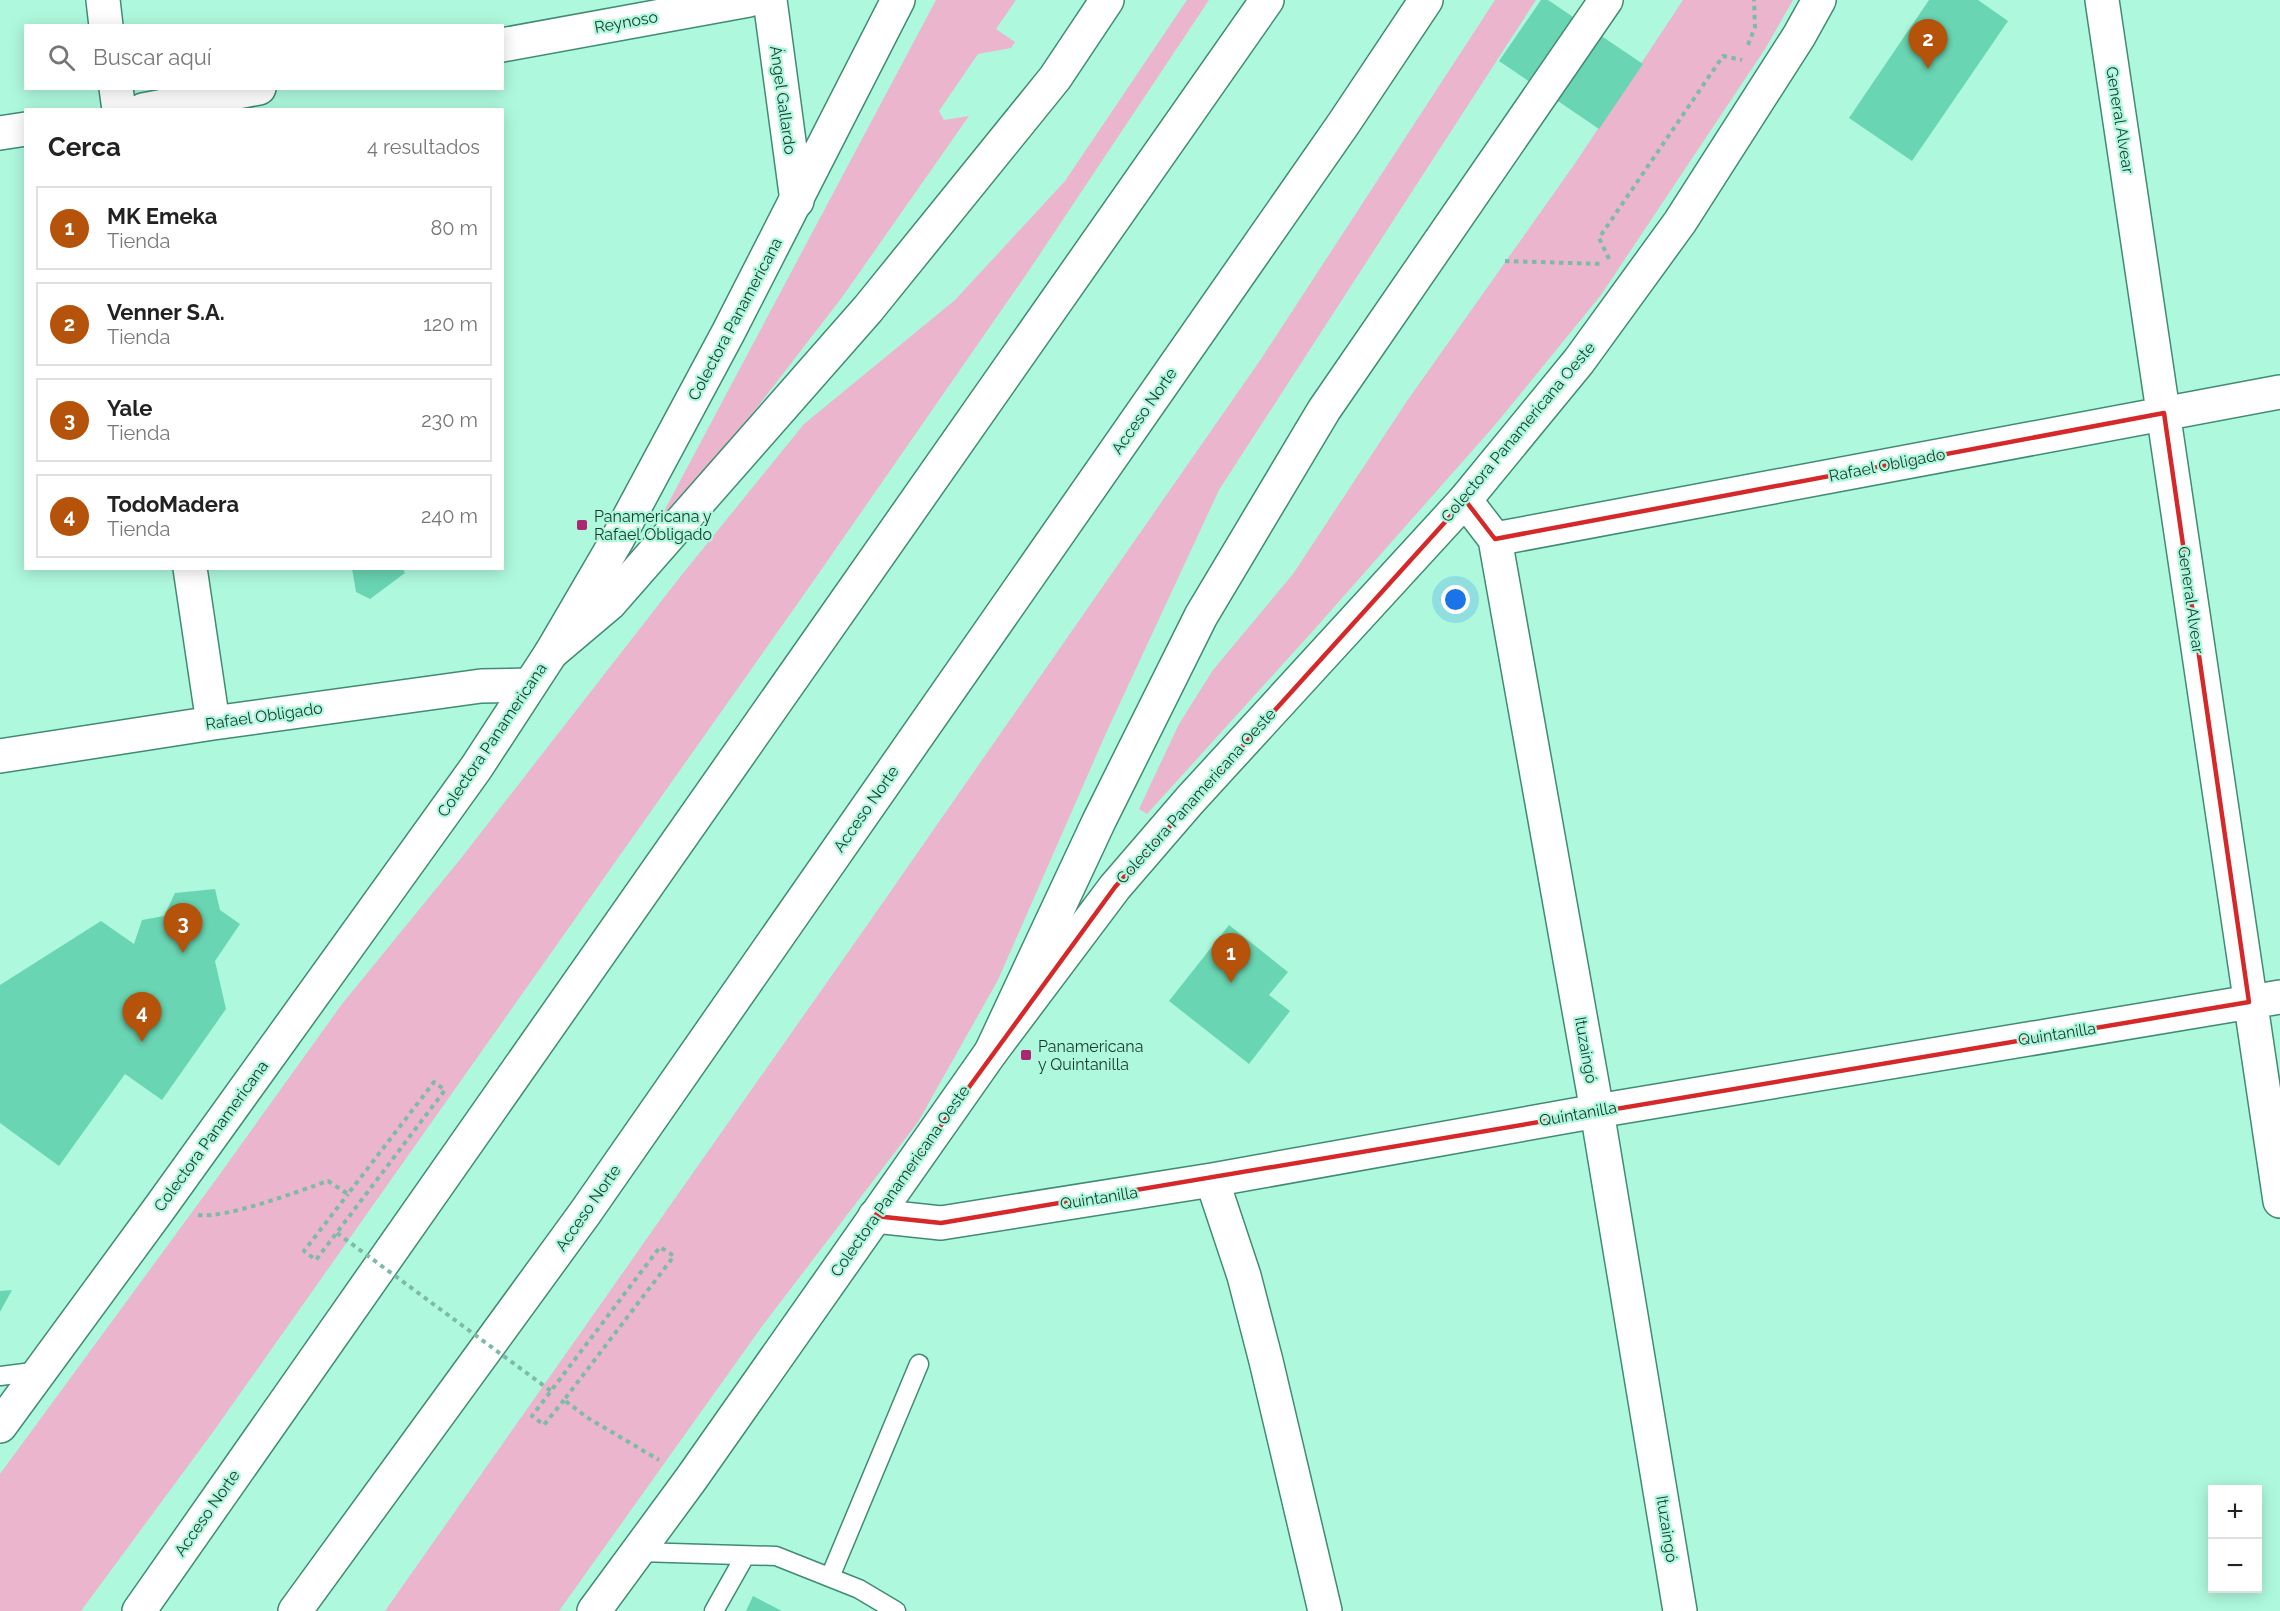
<!DOCTYPE html>
<html lang="es">
<head>
<meta charset="utf-8">
<style>
	:root { --surface:#fff; --page:#f2f2f2; --text:#222; --muted:#767676; --line:#e0e0e0; --accent:#b45309 }
	body { margin:0; font-family:Raleway,sans-serif; background:var(--page); color:var(--text) }
	.controls { position:absolute; right:18px; bottom:18px; display:grid; overflow:hidden; border-radius:0px; box-shadow:0 3px 15px #0003 }
	.controls button { width:54px; height:54px; display:grid; place-items:center; padding:0; border:0; border-bottom:2px solid var(--line); background:var(--surface); color:var(--text); font:30px sans-serif }
	.you { position:absolute; left:1456px; top:600px; width:21px; height:21px; margin:-15px; border:4px solid #fff; border-radius:50%; background:#1a73e8; box-shadow:0 0 0 9px #1a73e833 }
	.badge { display:grid; place-items:center; width:39px; height:39px; border-radius:50%; background:var(--accent); color:#fff; font-size:20px; font-weight:700 }
	.pin { position:absolute; translate:-50% -50px; filter:drop-shadow(0 2px 3px #0008) }
	.pin::after { content:''; position:absolute; top:32px; width:21px; height:18px; background:inherit; clip-path:polygon(0 0,100% 0,50% 100%) }
	.list { margin:0; padding:0; list-style:none }
	h2 { display:flex; justify-content:space-between; align-items:center; height:78px; margin:0; padding:0 24px; font-size:26px }
	h2 small { font-size:20px; font-weight:400; color:var(--muted) }
	.list li { display:grid; grid-template-columns:39px 1fr auto; gap:18px; align-items:center; box-sizing:border-box; height:84px; margin:0 12px 12px; padding:0 12px; border:2px solid var(--line); border-radius:0px }
	.list b { display:block; font-size:22px; white-space:nowrap }
	.list p { margin:0; font-size:20px; white-space:nowrap; color:var(--muted) }
	.list em { font-size:20px; font-style:normal; color:var(--muted) }
	.icon { flex:none; width:33px; height:33px; fill:none; stroke:currentColor; stroke-width:2; stroke-linecap:round; stroke-linejoin:round }
	.map { position:relative; flex:none; width:2280px; height:1611px; overflow:hidden }
	.search { position:absolute; background:var(--surface); box-shadow:0 3px 15px #0003; left:24px; top:24px; width:480px; height:66px; display:flex; align-items:center; gap:15px; box-sizing:border-box; padding:0 21px; border-radius:0px; color:var(--muted); font-size:22px }
	.panel { position:absolute; background:var(--surface); box-shadow:0 3px 15px #0003; left:24px; top:108px; width:480px; height:462px; border-radius:0px }
	.map>svg:first-child { display:block }
</style>
</head>
<body>
<div class="map">
<svg width="2280" height="1611" viewBox="0 0 2280 1611">
	<rect width="100%" height="100%" fill="#aef9de"/>
	<!-- green -->
	<path fill="#ebb5cd" d="M936 0H1016L996 29 1015 42 1011 48 978 54 939 111 944 120 969 116 843 296 685 501 655 528Z
		M1187 0H1209L1030 269 810 586 213 1432 81 1611H0V1474L220 1174 342 1004 462 857 680 577 804 424 955 300 1065 181Z
		M1495 0H1536L1219 490 1107 731 998 980 918 1122 763 1325 559 1611H385L870 921 1261 359Z
		M1683 0H1793L1765 49 1601 295 1495 425 1312 632 1147 814 1139 809 1179 724 1213 670 1293 574 1407 401 1576 162Z"/>
	<!-- building -->
	<path fill="#69d5b3" d="M1541 0H1548L1643 64 1599 129 1499 61Z
		M1929 0H1978L2008 21 1912 161 1849 118Z
		M352 568H402L405 573 370 599 356 592Z
		M215 889 220 910 240 924 215 961 226 1009 162 1100 125 1074 59 1166 0 1123V985L101 921 134 944 142 920 164 916 175 893Z
		M1229 925 1288 972 1269 995 1290 1011 1249 1064 1169 1001Z
		M12 1290 0 1312V1291Z
		M753 1596 782 1611H746Z"/>
	<g fill="none" stroke-linecap="round" stroke-linejoin="round">
		<!-- service casing -->
		<g stroke="#418b74" stroke-width="21">
			<path id="service" d="M0 1376 40 1371
				M638 1552 776 1556 859 1589 896 1611
				M830 1577 919 1364
				M714 1611 745 1556"/>
		</g>
		<!-- minor casing -->
		<g stroke="#418b74" stroke-width="36">
			<path id="minor" d="M103 0 106 26
				M770 0 797 201
				M2102 0 2280 1201
				M502 45 749 0
				M116 88 119 110
				M143 110 259 88
				M0 133 26 129
				M1465 500 1495 539 1597 1111 1680 1611
				M1495 539 2280 392
				M190 568 213 723
				M0 756 213 723 481 686 529 685
				M1212 1180 1244 1276 1266 1361 1325 1611
				M875 1216 941 1223 1212 1180 1597 1111 2280 997"/>
		</g>
		<!-- tertiary casing -->
		<g stroke="#418b74" stroke-width="36">
			<path id="tertiary" d="M0 1426 159 1209 476 768 551 653 617 540 728 333 898 0
				M594 1611 691 1479 991 1052 1115 887 1190 800 1465 500 1579 361 1680 222 1799 36 1819 0"/>
		</g>
		<!-- motorway casing -->
		<g stroke="#418b74" stroke-width="36">
			<path id="motorway" d="M551 653 609 604 868 309 1055 78 1107 0
				M991 1052 1099 821 1201 616 1324 410 1606 0
				M139 1611 1267 0
				M295 1611 585 1213 1344 123 1426 0"/>
		</g>
		<!-- path -->
		<path stroke="#7ebba5" stroke-width="4" stroke-dasharray="4.5 4.5" stroke-linecap="butt" d="M1748 45 1755 27 1754 0
			M1609 259 1599 238 1723 56 1742 60
			M1505 261 1604 264
			M198 1215C226 1219 299 1191 328 1181L348 1194 434 1082 445 1090 316 1260 304 1251 348 1194
			M564 1400 544 1425 532 1416 660 1247 674 1256 564 1400 588 1418 659 1460"/>
		<!-- service -->
		<use href="#service" stroke="#fff" stroke-width="18"/>
		<!-- minor -->
		<use href="#minor" stroke="#fff" stroke-width="33"/>
		<!-- tertiary -->
		<use href="#tertiary" stroke="#fff" stroke-width="33"/>
		<!-- motorway -->
		<use href="#motorway" stroke="#fff" stroke-width="33"/>
		<!-- path-bridge -->
		<path stroke="#7ebba5" stroke-width="4" stroke-dasharray="4.5 4.5" stroke-linecap="butt" d="M337 1233 551 1391"/>
	</g>
	<!-- marked area -->
	<path fill="none" stroke="#d62828" stroke-width="4.5" stroke-linejoin="round" d="M2164 413 2249 1002 941 1223 875 1216 1115 887 1465 500 1495 539Z"/>
	<!-- markers -->
	<g fill="#aa2772" stroke="#aef9de" stroke-width="2">
		<rect x="576" y="519" width="12" height="12" rx="3"/>
		<rect x="1020" y="1049" width="12" height="12" rx="3"/>
	</g>
	<g text-anchor="middle" dominant-baseline="central" stroke-width="4.5" stroke-linejoin="round" paint-order="stroke">
		<!-- street labels -->
		<g font-size="16" fill="#1a392f" stroke="#aef9de">
			<text transform="translate(626 22) rotate(-10)">Reynoso</text>
			<text transform="translate(783 100) rotate(82)">Ángel Gallardo</text>
			<text transform="translate(2120 120) rotate(81)">General Alvear</text>
			<text transform="translate(735 319) rotate(-62)">Colectora Panamericana</text>
			<text transform="translate(1144 411) rotate(-55)">Acceso Norte</text>
			<text transform="translate(1518 432) rotate(-50)">Colectora Panamericana Oeste</text>
			<text transform="translate(1887 465) rotate(-11)">Rafael Obligado</text>
			<text transform="translate(2191 600) rotate(82)">General Alvear</text>
			<text transform="translate(264 716) rotate(-8)">Rafael Obligado</text>
			<text transform="translate(492 740) rotate(-56)">Colectora Panamericana</text>
			<text transform="translate(1196 796) rotate(-48)">Colectora Panamericana Oeste</text>
			<text transform="translate(866 809) rotate(-55)">Acceso Norte</text>
			<text transform="translate(2057 1034) rotate(-9)">Quintanilla</text>
			<text transform="translate(1586 1050) rotate(80)">Ituzaingó</text>
			<text transform="translate(1578 1114) rotate(-10)">Quintanilla</text>
			<text transform="translate(211 1136) rotate(-54)">Colectora Panamericana</text>
			<text transform="translate(900 1181) rotate(-55)">Colectora Panamericana Oeste</text>
			<text transform="translate(1099 1198) rotate(-9)">Quintanilla</text>
			<text transform="translate(588 1208) rotate(-55)">Acceso Norte</text>
			<text transform="translate(207 1513) rotate(-55)">Acceso Norte</text>
			<text transform="translate(1667 1529) rotate(81)">Ituzaingó</text>
		</g>
		<!-- poi labels -->
		<g font-size="16" fill="#1a392f" stroke="#aef9de" text-anchor="start">
			<text x="594" y="516">Panamericana y<tspan x="594" dy="18">Rafael Obligado</tspan></text>
			<text x="1038" y="1046">Panamericana<tspan x="1038" dy="18">y Quintanilla</tspan></text>
		</g>
	</g>
</svg>
<div class="controls">
<button>+</button>
<button>−</button>
</div>
<div class="you"></div>
<div class="pin badge" style="left:1231px;top:983px">1</div>
<div class="pin badge" style="left:1928px;top:69px">2</div>
<div class="pin badge" style="left:183px;top:953px">3</div>
<div class="pin badge" style="left:142px;top:1042px">4</div>
<div class="search"><svg class="icon" aria-label="search" viewBox="0 0 24 24"><circle cx="10" cy="10" r="6"/><path d="M15 15l6 6"/></svg>Buscar aquí</div>
<section class="panel">
<h2>Cerca<small>4 resultados</small></h2>
<ul class="list">
<li><span class="badge">1</span><div><b>MK Emeka</b><p>Tienda</p></div><em>80 m</em></li>
<li><span class="badge">2</span><div><b>Venner S.A.</b><p>Tienda</p></div><em>120 m</em></li>
<li><span class="badge">3</span><div><b>Yale</b><p>Tienda</p></div><em>230 m</em></li>
<li><span class="badge">4</span><div><b>TodoMadera</b><p>Tienda</p></div><em>240 m</em></li>
</ul>
</section>
</div>
</body>
</html>
